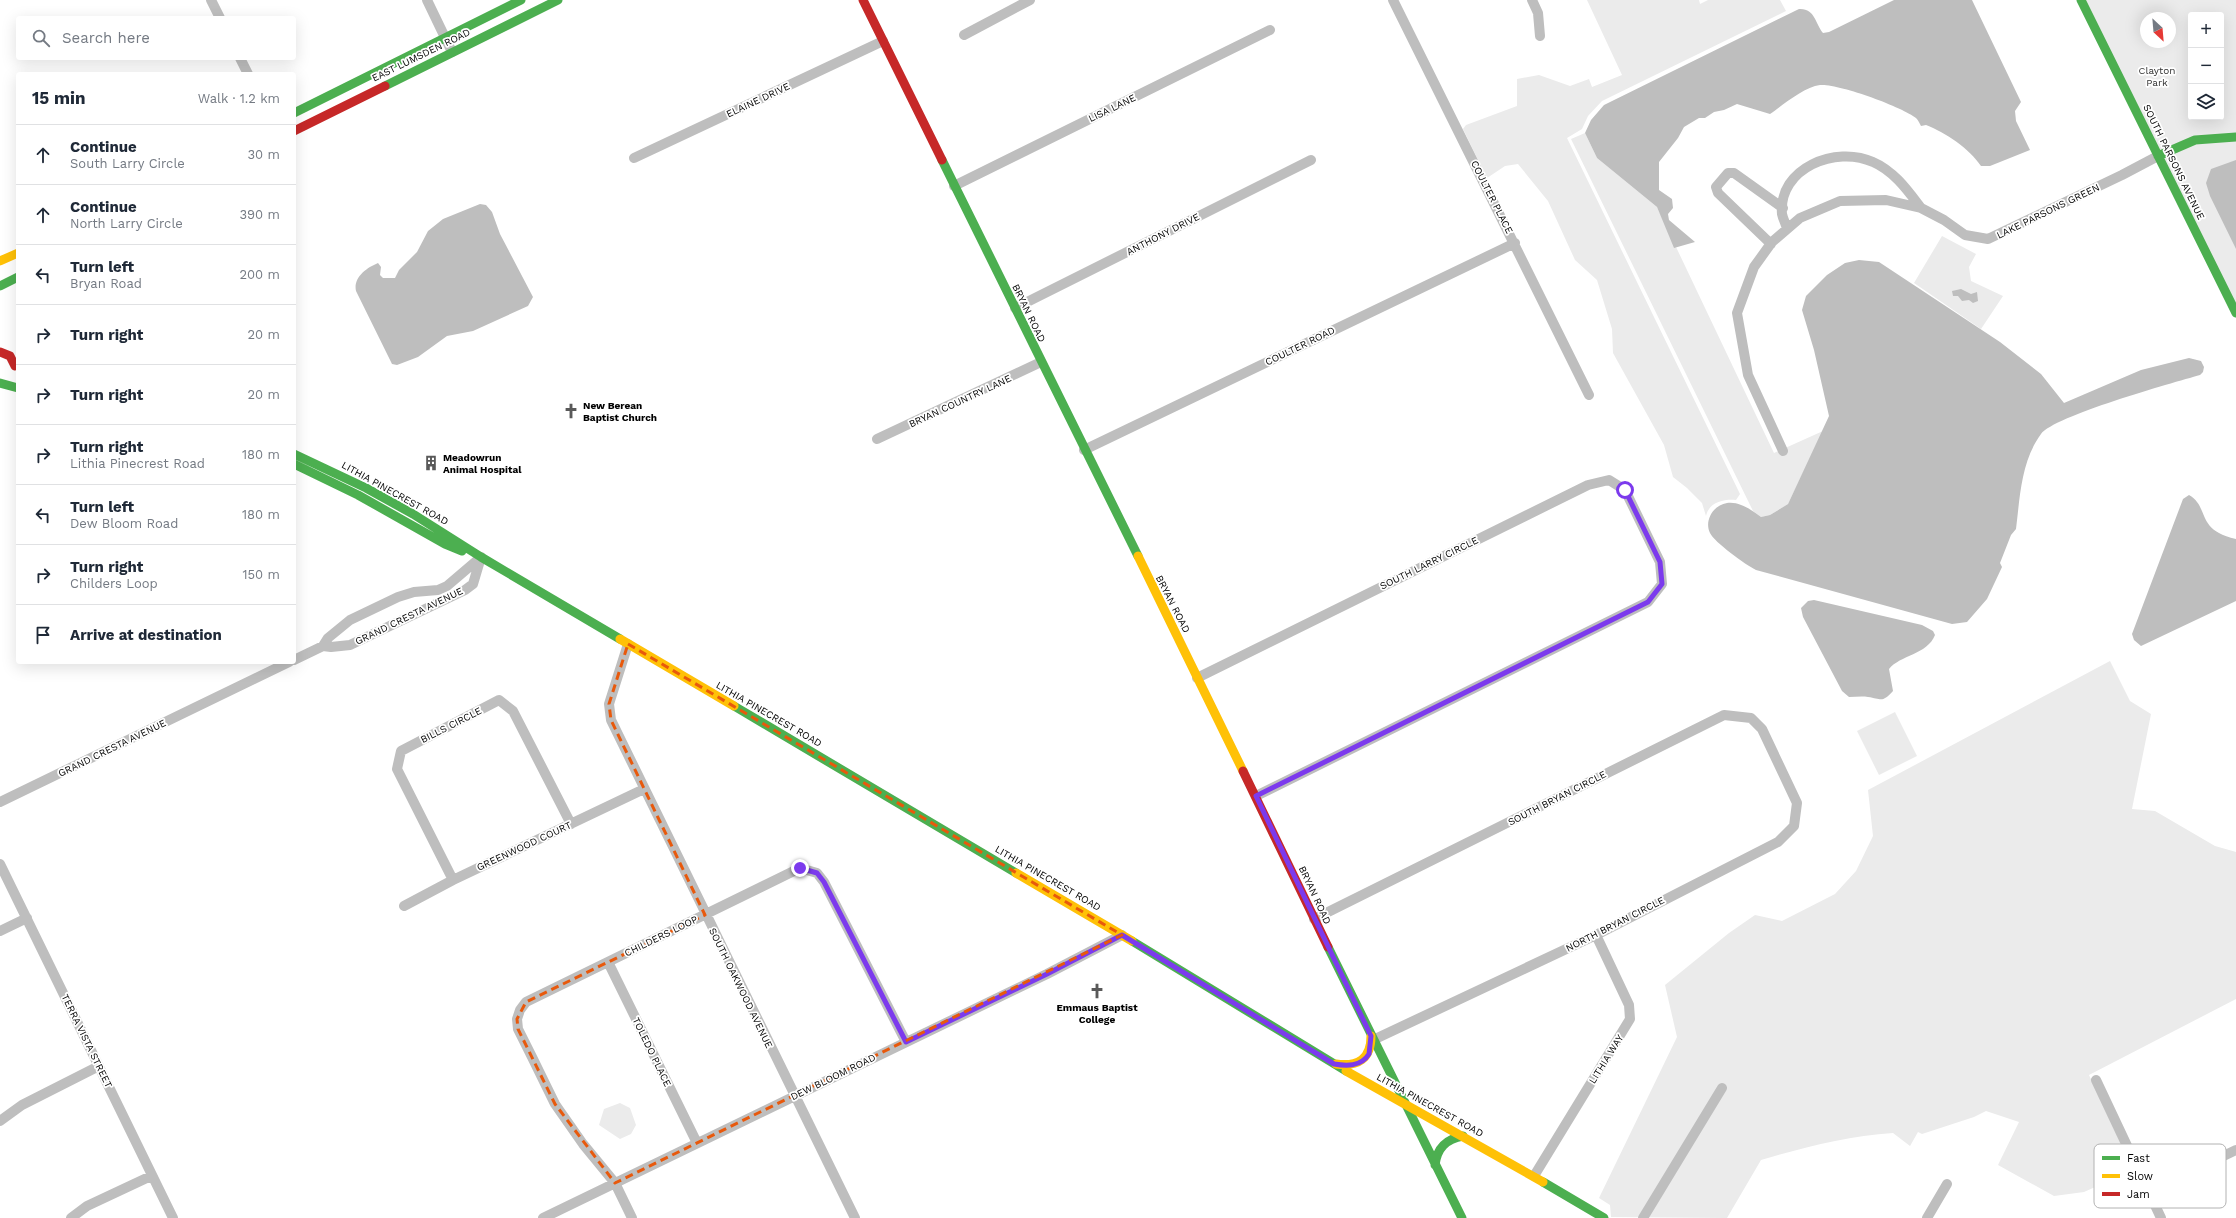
<!DOCTYPE html>
<html lang="en">
<head>
<meta charset="utf-8">
<style>
	:root { --surface:#fff; --page:#f2f2f3; --text:#1f2937; --muted:#747a83; --line:#e0e1e3 }
	body { margin:0; font-family:"Work Sans",sans-serif; background:var(--page); color:var(--text) }
	.controls { position:absolute; right:12px; top:12px; display:grid; overflow:hidden; border-radius:4px; box-shadow:0 4px 16px #0002 }
	.controls button { width:36px; height:36px; display:grid; place-items:center; padding:0; border:0; border-bottom:1px solid var(--line); background:var(--surface); color:var(--text); font:20px sans-serif }
	.compass { position:absolute; left:2140px; top:12px; width:36px; height:36px; border-radius:50%; background:var(--surface); box-shadow:0 4px 16px #0002; rotate:154deg }
	.stop { position:absolute; width:12px; height:12px; margin:-9px; border:3px solid #7c3aed; border-radius:50%; background:#fff }
	.stop.end { background:#7c3aed; border-color:#fff; box-shadow:0 1px 4px #0008 }
	.list { margin:0; padding:0; list-style:none }
	h2 { display:flex; justify-content:space-between; align-items:center; height:52px; margin:0; padding:0 16px; font-size:17px }
	h2 small { font-size:13px; font-weight:400; color:var(--muted) }
	.list li { display:grid; grid-template-columns:26px 1fr auto; gap:12px; align-items:center; box-sizing:border-box; height:60px; padding:0 16px; border-top:1px solid var(--line) }
	.list b { display:block; font-size:15px; white-space:nowrap }
	.list p { margin:0; font-size:13px; white-space:nowrap; color:var(--muted) }
	.list em { font-size:13px; font-style:normal; color:var(--muted) }
	.icon { flex:none; width:22px; height:22px; fill:none; stroke:currentColor; stroke-width:2; stroke-linecap:round; stroke-linejoin:round }
	.map { position:relative; flex:none; width:2236px; height:1218px; overflow:hidden }
	.search { position:absolute; background:var(--surface); box-shadow:0 4px 16px #0002; left:16px; top:16px; width:280px; height:44px; display:flex; align-items:center; gap:10px; box-sizing:border-box; padding:0 14px; border-radius:4px; color:var(--muted); font-size:15px }
	.panel { position:absolute; background:var(--surface); box-shadow:0 4px 16px #0002; left:16px; top:72px; width:280px; height:592px; border-radius:4px }
	.map>svg:first-child { display:block }
</style>
</head>
<body>
<div class="map">
<svg width="2236" height="1218" viewBox="0 0 2236 1218">
	<rect width="100%" height="100%" fill="#fff"/>
	<!-- green -->
	<path fill="#ebebeb" fill-rule="evenodd" d="M1587 0H1699L1700 4 1708 0H1780L1786 11 1602 101 1588 116 1582 129 1567 138 1740 494 1736 500C1724 499 1709 502 1706 516L1702 503 1687 488 1673 477 1664 445 1613 353 1612 329 1597 280 1575 260 1548 201 1518 164 1505 166 1487 178 1463 129 1466 125 1517 106V79L1539 75 1570 86 1589 79 1592 87 1622 75Z
		M2081 0H2236V315ZM2191 15H2221V117H2191ZM2146 18H2170V42H2146Z
		M1585 133 1597 158 1657 207 1774 453 1823 431 1788 504 1770 515 1761 517 1753 511 1571 139Z
		M1942 236 1976 254 1969 267 1971 281 2003 296 1981 329 1914 283Z
		M2110 661 2130 701 2151 714 2132 809 2155 811 2215 846 2236 852V999L2089 1075 2133 1170 2084 1192 2054 1196 1998 1165 2019 1122 1986 1111 1974 1117 1922 1134 1918 1132 1910 1146 1893 1133C1848 1136 1805 1147 1761 1160L1727 1218 1611 1217 1610 1205 1599 1198 1677 1037 1665 985 1729 933 1755 915 1782 921 1835 894 1856 871 1873 836 1868 790Z
		M1895 712 1917 756 1879 775 1857 731Z
		M620 1103 630 1108 636 1125 631 1134 620 1139 599 1125 604 1109Z"/>
	<!-- water -->
	<path fill="#bebebe" d="M1894 0H1972L2021 102 2015 111 2016 121 2030 150 1990 166H1981C1969 148 1946 133 1926 125L1921 126C1920 124 1918 120 1916 118 1903 107 1837 83 1820 85 1804 87 1783 105 1770 114L1737 104 1724 110 1714 112 1705 118H1699L1684 127 1678 138 1659 162V190L1672 199 1673 208 1668 214 1669 220 1695 242 1674 248 1657 207 1597 158 1585 133 1591 120 1604 105 1799 9C1815 8 1815 23 1823 33L1829 32Z
		M2236 160V249L2210 196 2206 183 2211 169Z
		M480 204 486 205 492 212 500 234 533 297 528 306 473 331 447 336 418 357 397 365 392 364 356 291C353 278 366 268 378 263L381 267 380 275 383 278H395L399 270 417 252 428 231 443 219Z
		M1859 260 1879 262 2000 342 2041 374 2064 403 2141 370 2189 358 2201 361 2204 367 2203 372 2200 375C2172 383 2054 416 2041 434 2021 461 2020 497 2016 529L2011 535 2000 563 2002 567 1987 599 1967 622 1952 624 1756 570C1746 565 1714 542 1710 533 1704 521 1713 505 1727 503 1739 501 1752 510 1761 517L1770 515 1788 504 1829 416 1814 350 1802 310 1806 296 1827 275 1845 263Z
		M1961 289 1971 294 1977 292 1978 301 1973 303 1969 300 1962 301 1958 296H1953L1952 291Z
		M2189 495C2210 507 2195 530 2236 539V601L2141 646 2134 640 2132 634 2183 499Z
		M1814 600 1922 625 1933 631 1935 635C1927 655 1900 655 1889 669L1893 691C1882 703 1882 699 1868 697 1862 696 1855 697 1849 697L1842 691 1803 617 1801 608 1808 601Z"/>
	<g fill="none" stroke-linecap="round" stroke-linejoin="round">
		<!-- street -->
		<path stroke="#bebebe" stroke-width="10" d="M211 0 220 18
			M427 0 452 52
			M1393 0 1589 395
			M1532 0 1538 13 1540 36
			M964 35 1030 0
			M240 58 248 74
			M634 158 883 41
			M954 186 1270 30
			M1787 229C1786 224 1783 219 1782 214 1778 168 1836 145 1873 162 1894 171 1908 191 1921 208
			M1771 244 1718 193 1716 187 1728 173H1734L1783 208
			M1015 308 1311 160
			M877 439 1041 362
			M1084 450 1515 243
			M1783 451 1748 375 1737 313 1754 267 1772 242 1800 218 1840 201 1886 200 1921 208 1944 220 1965 235 1988 239 2122 175 2158 156
			M628 644 609 704 611 720 855 1218
			M323 646 331 647 350 645 465 590 473 584 481 557
			M294 660 323 646 328 638 350 620 398 597 414 592 438 590 447 586 481 557
			M1197 678 1588 485 1609 480 1625 490 1660 562 1662 584 1648 602 1256 796
			M0 802 289 662
			M0 864 173 1218
			M453 880 397 769 401 751 499 700 513 711 571 824
			M404 906 453 880 644 789
			M1314 919 1724 715 1751 718 1762 729 1797 803 1794 826 1778 842 1596 935 1373 1040
			M0 931 27 918
			M608 962 697 1143
			M2096 1080 2161 1218
			M0 1121 22 1105 99 1066
			M1534 1176 1630 1019 1629 1005 1596 935
			M2148 1192 2236 1150
			M71 1218 87 1206 151 1176
			M543 1218 1047 974 1122 935
			M632 1218 615 1183 583 1144 555 1104 532 1057 518 1029 517 1019 520 1010 526 1002 800 868 817 873 824 882 906 1042
			M1643 1218 1722 1088
			M1927 1218 1947 1184"/>
		<!-- fast -->
		<path stroke="#4caf50" stroke-width="9" d="M2081 0 2236 313
			M385 86 558 0
			M294 113 521 0
			M2158 156 2195 140 2236 137
			M942 160 1138 556
			M0 286 18 277
			M0 383 18 388
			M294 454 366 488 413 514 481 557 620 639
			M294 464 358 495 445 544 462 551
			M734 706 1016 873
			M1132 941 1346 1071
			M1328 947 1462 1218
			M1435 1165C1437 1148 1446 1139 1463 1136
			M1543 1182 1604 1218"/>
		<!-- slow -->
		<path stroke="#ffc107" stroke-width="9" d="M0 261 18 253
			M1138 556 1243 771
			M620 639 734 706
			M1016 873 1132 941
			M1336 1064C1358 1067 1371 1059 1371 1036
			M1346 1071 1543 1182"/>
		<!-- jam -->
		<path stroke="#c62828" stroke-width="9" d="M863 0 942 160
			M294 131 385 86
			M0 352 10 356 15 366
			M1243 771 1328 947"/>
	</g>
	<g fill="none" stroke-linecap="round" stroke-linejoin="round">
		<!-- route -->
		<path stroke="#7c3aed" stroke-width="5" d="M800 868 817 873 824 882 906 1042 1047 974 1122 935 1334 1064C1346 1066 1361 1067 1369 1054L1371 1036 1256 796 1648 602 1662 584 1660 562 1625 490"/>
	</g>
	<!-- marked area -->
	<path fill="none" stroke="#e8590c" stroke-width="3" stroke-dasharray="8 5" stroke-linejoin="round" d="M628 644 1122 935 615 1183 555 1104 518 1029 517 1019 526 1002 705 915 611 720 609 704Z"/>
	<!-- icons -->
	<defs>
		<g id="church-bare" transform="scale(1.2)"><path d="M-1.2-6h2.4v3.5h3.3v2.4h-3.3V6h-2.4V-.1h-3.3v-2.4h3.3Z" fill="#595959" stroke="#fff" stroke-width="2.5" paint-order="stroke"/></g>
		<g id="building-bare" transform="scale(1.2)"><path d="M-4-6H4V6H1V3H-1V6H-4ZM-2.5-4.3h1.7v1.8h-1.7ZM.8-4.3h1.7v1.8H.8ZM-2.5-1h1.7V.8h-1.7ZM.8-1h1.7V.8H.8Z" fill="#595959" stroke="#fff" stroke-width="2.5" paint-order="stroke"/></g>
	</defs>
	<g fill-rule="evenodd">
		<use href="#church-bare" x="571" y="411"/>
		<use href="#building-bare" x="431" y="463"/>
		<use href="#church-bare" x="1097" y="991"/>
	</g>
	<g text-anchor="middle" dominant-baseline="central" stroke-width="3.5" stroke-linejoin="round" paint-order="stroke">
		<!-- street labels -->
		<g font-size="10" fill="#000" stroke="#fff">
			<text transform="translate(421 55) rotate(-26)">EAST LUMSDEN ROAD</text>
			<text transform="translate(758 100) rotate(-25)">ELAINE DRIVE</text>
			<text transform="translate(1112 108) rotate(-26)">LISA LANE</text>
			<text transform="translate(2174 162) rotate(64)">SOUTH PARSONS AVENUE</text>
			<text transform="translate(1492 197) rotate(63)">COULTER PLACE</text>
			<text transform="translate(2048 211) rotate(-26)">LAKE PARSONS GREEN</text>
			<text transform="translate(1163 234) rotate(-27)">ANTHONY DRIVE</text>
			<text transform="translate(1029 313) rotate(64)">BRYAN ROAD</text>
			<text transform="translate(1300 346) rotate(-26)">COULTER ROAD</text>
			<text transform="translate(960 401) rotate(-25)">BRYAN COUNTRY LANE</text>
			<text transform="translate(395 493) rotate(29)">LITHIA PINECREST ROAD</text>
			<text transform="translate(1429 563) rotate(-26)">SOUTH LARRY CIRCLE</text>
			<text transform="translate(1173 604) rotate(63)">BRYAN ROAD</text>
			<text transform="translate(409 616) rotate(-26)">GRAND CRESTA AVENUE</text>
			<text transform="translate(769 714) rotate(30)">LITHIA PINECREST ROAD</text>
			<text transform="translate(451 725) rotate(-27)">BILLS CIRCLE</text>
			<text transform="translate(112 748) rotate(-26)">GRAND CRESTA AVENUE</text>
			<text transform="translate(1557 798) rotate(-27)">SOUTH BRYAN CIRCLE</text>
			<text transform="translate(524 846) rotate(-25)">GREENWOOD COURT</text>
			<text transform="translate(1048 878) rotate(30)">LITHIA PINECREST ROAD</text>
			<text transform="translate(1315 895) rotate(65)">BRYAN ROAD</text>
			<text transform="translate(1615 924) rotate(-27)">NORTH BRYAN CIRCLE</text>
			<text transform="translate(661 936) rotate(-26)">CHILDERS LOOP</text>
			<text transform="translate(741 988) rotate(64)">SOUTH OAKWOOD AVENUE</text>
			<text transform="translate(87 1041) rotate(64)">TERRA VISTA STREET</text>
			<text transform="translate(652 1052) rotate(64)">TOLEDO PLACE</text>
			<text transform="translate(1606 1059) rotate(-58)">LITHIA WAY</text>
			<text transform="translate(833 1077) rotate(-26)">DEW BLOOM ROAD</text>
			<text transform="translate(1430 1105) rotate(29)">LITHIA PINECREST ROAD</text>
		</g>
		<!-- park labels -->
		<g font-size="10" fill="#323232" stroke="#fff">
			<text x="2157" y="70">Clayton<tspan x="2157" dy="12">Park</tspan></text>
		</g>
		<!-- poi labels -->
		<g font-size="10" font-weight="bold" fill="#000" stroke="#fff" text-anchor="start">
			<text x="583" y="405">New Berean<tspan x="583" dy="12">Baptist Church</tspan></text>
			<text x="443" y="457">Meadowrun<tspan x="443" dy="12">Animal Hospital</tspan></text>
			<text x="1097" y="1007" text-anchor="middle">Emmaus Baptist<tspan x="1097" dy="12">College</tspan></text>
		</g>
	</g>
	<!-- legend -->
	<rect x="2094" y="1144" width="132" height="64" rx="6" fill="#fff" stroke="#b2b2b2" stroke-width="1"/>
	<rect x="2102" y="1156" width="18" height="4" fill="#4caf50"/>
	<rect x="2102" y="1174" width="18" height="4" fill="#ffc107"/>
	<rect x="2102" y="1192" width="18" height="4" fill="#c62828"/>
	<g font-size="11" fill="#000">
		<text x="2127" y="1162">Fast</text>
		<text x="2127" y="1180">Slow</text>
		<text x="2127" y="1198">Jam</text>
	</g>
</svg>
<div class="controls">
<button>+</button>
<button>−</button>
<button><svg class="icon" aria-label="layers" viewBox="0 0 24 24"><path d="M12 4l9 5-9 5-9-5zM3 14l9 5 9-5"/></svg></button>
</div>
<svg class="compass" viewBox="-18 -18 36 36"><path d="M0-13l5 13h-10z" fill="#e53935"/><path d="M0 13l5-13h-10z" fill="#747a83"/></svg>
<div class="stop" style="left:1625px;top:490px"></div>
<div class="stop end" style="left:800px;top:868px"></div>
<div class="search"><svg class="icon" aria-label="search" viewBox="0 0 24 24"><circle cx="10" cy="10" r="6"/><path d="M15 15l6 6"/></svg>Search here</div>
<section class="panel">
<h2>15 min<small>Walk · 1.2 km</small></h2>
<ul class="list">
<li><svg class="icon" aria-label="ahead" viewBox="0 0 24 24"><path d="M12 20V5M6 11l6-6 6 6"/></svg><div><b>Continue</b><p>South Larry Circle</p></div><em>30 m</em></li>
<li><svg class="icon" aria-label="ahead" viewBox="0 0 24 24"><path d="M12 20V5M6 11l6-6 6 6"/></svg><div><b>Continue</b><p>North Larry Circle</p></div><em>390 m</em></li>
<li><svg class="icon" aria-label="left" viewBox="0 0 24 24"><path d="M17 20v-9H6M10 6l-5 5 5 5"/></svg><div><b>Turn left</b><p>Bryan Road</p></div><em>200 m</em></li>
<li><svg class="icon" aria-label="right" viewBox="0 0 24 24"><path d="M7 20v-9h11M14 6l5 5-5 5"/></svg><div><b>Turn right</b></div><em>20 m</em></li>
<li><svg class="icon" aria-label="right" viewBox="0 0 24 24"><path d="M7 20v-9h11M14 6l5 5-5 5"/></svg><div><b>Turn right</b></div><em>20 m</em></li>
<li><svg class="icon" aria-label="right" viewBox="0 0 24 24"><path d="M7 20v-9h11M14 6l5 5-5 5"/></svg><div><b>Turn right</b><p>Lithia Pinecrest Road</p></div><em>180 m</em></li>
<li><svg class="icon" aria-label="left" viewBox="0 0 24 24"><path d="M17 20v-9H6M10 6l-5 5 5 5"/></svg><div><b>Turn left</b><p>Dew Bloom Road</p></div><em>180 m</em></li>
<li><svg class="icon" aria-label="right" viewBox="0 0 24 24"><path d="M7 20v-9h11M14 6l5 5-5 5"/></svg><div><b>Turn right</b><p>Childers Loop</p></div><em>150 m</em></li>
<li><svg class="icon" aria-label="arrive" viewBox="0 0 24 24"><path d="M6 21V4h12l-3 4 3 4H6"/></svg><div><b>Arrive at destination</b></div></li>
</ul>
</section>
</div>
</body>
</html>
